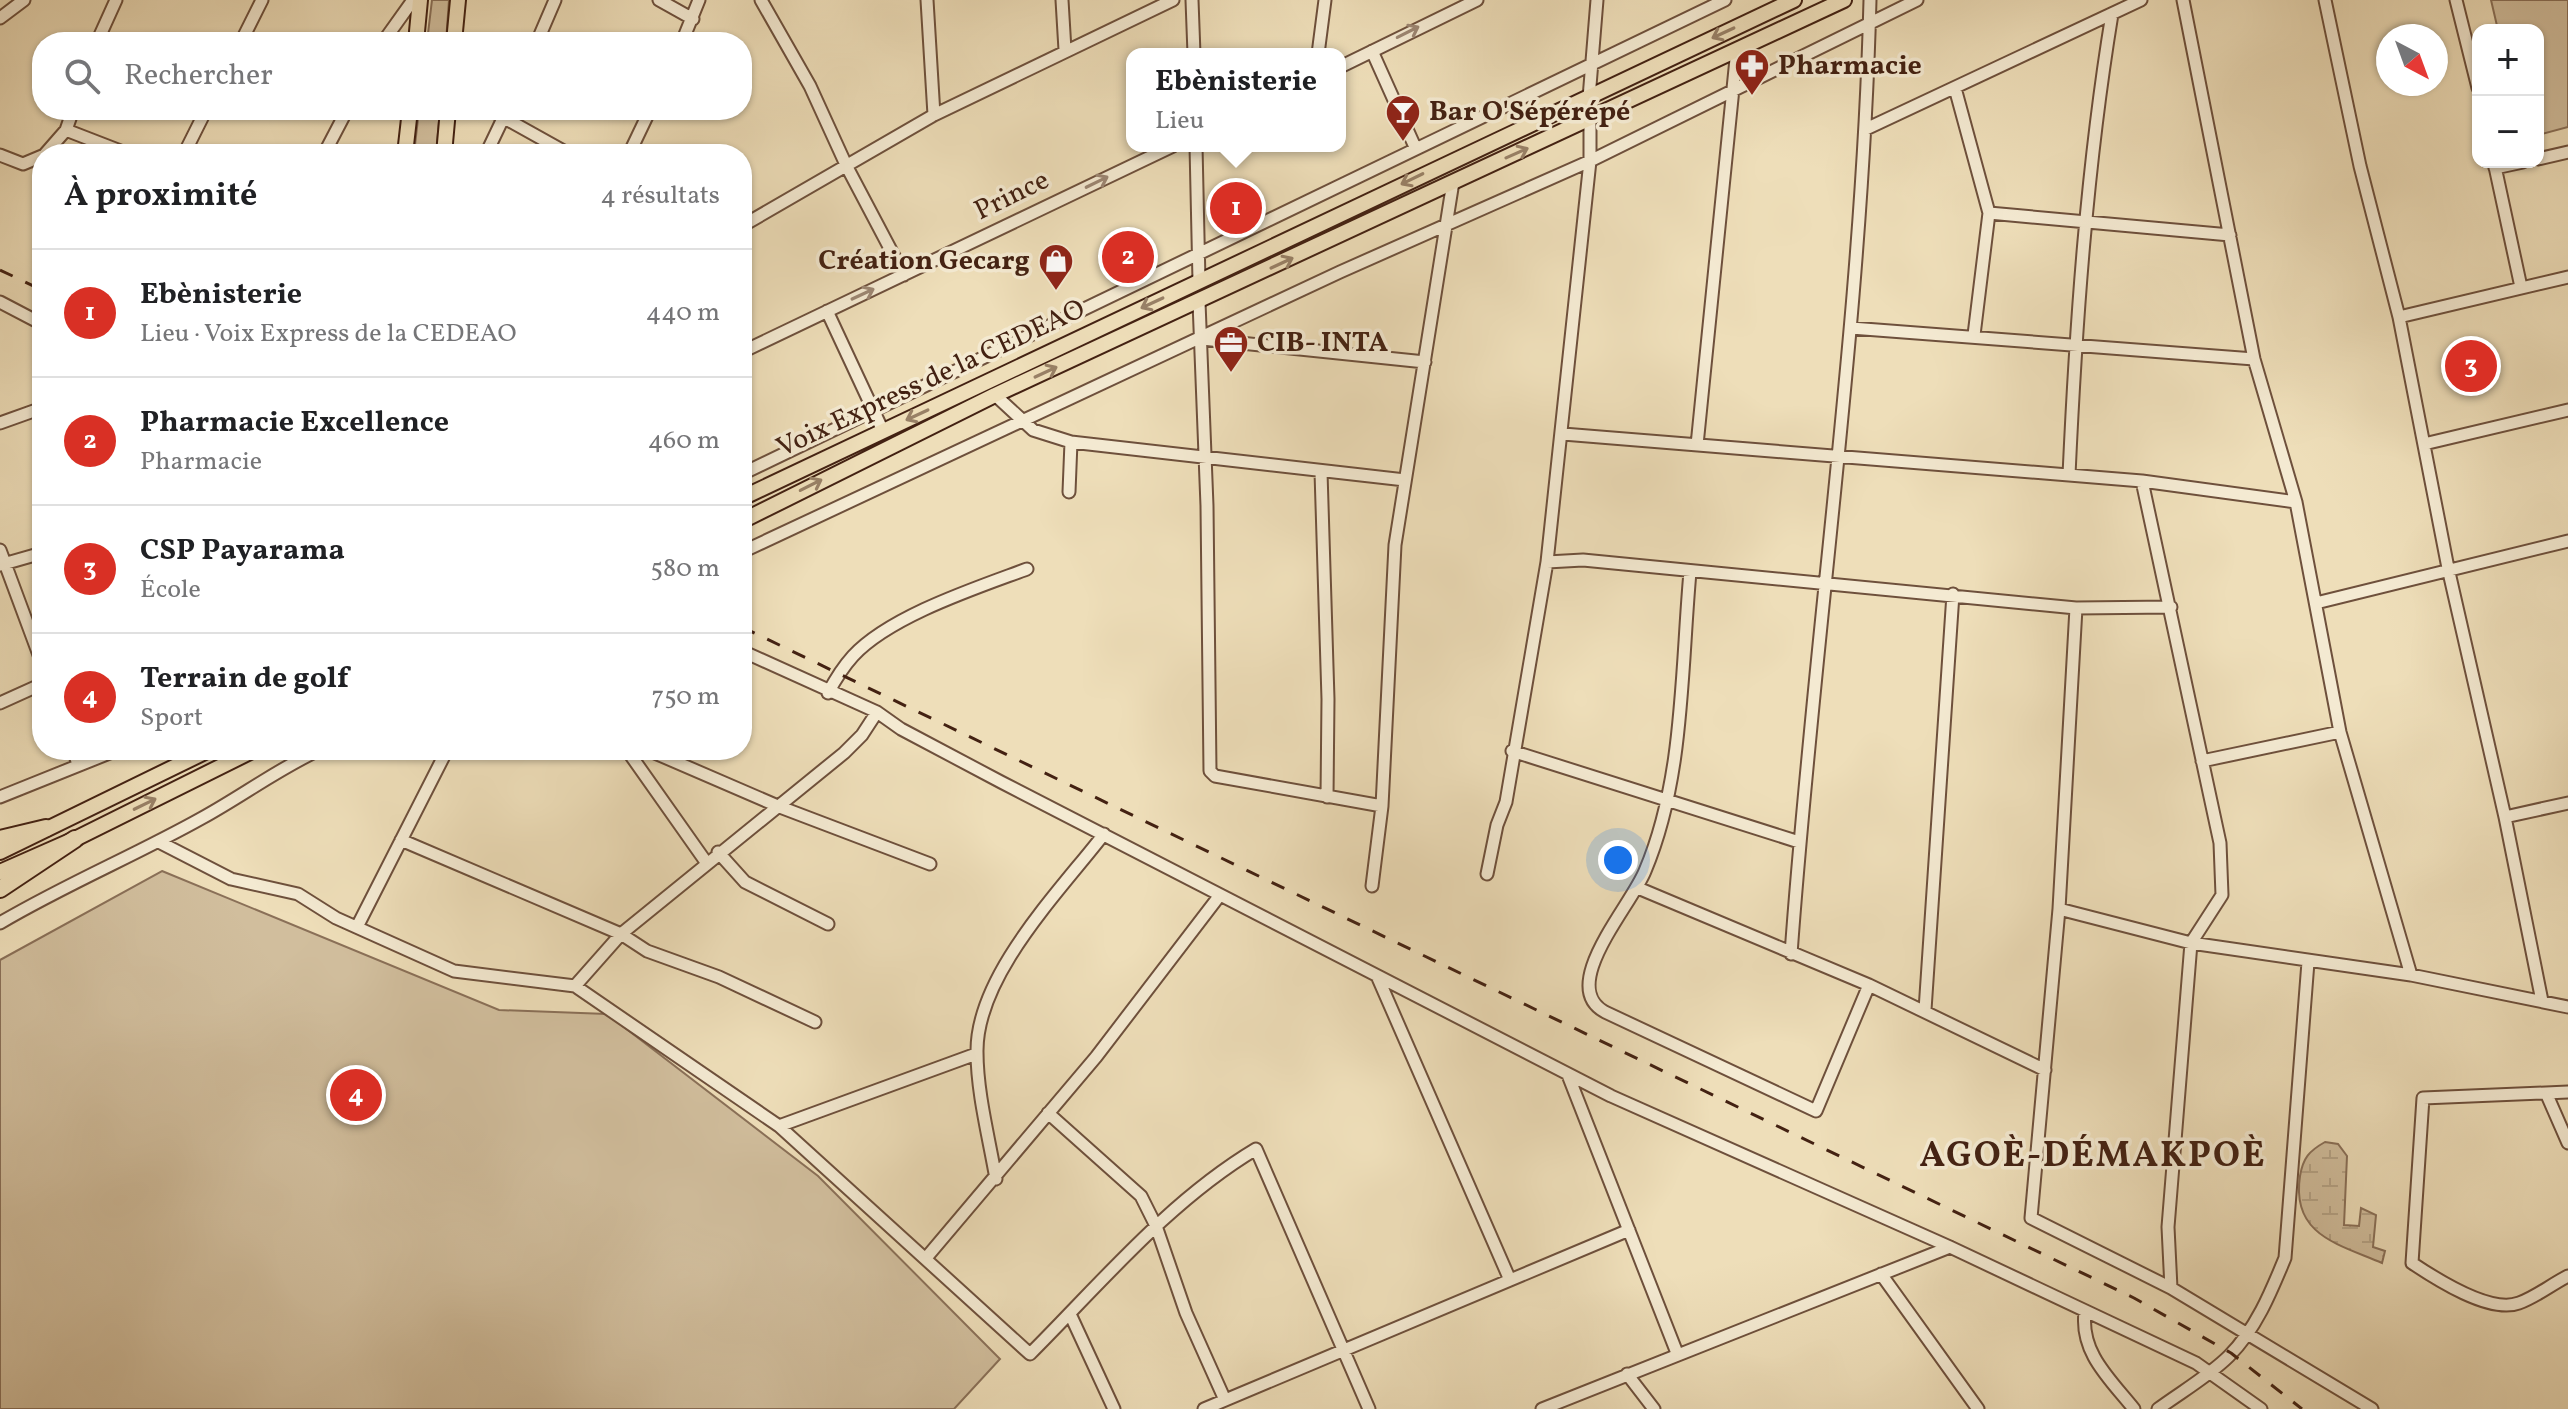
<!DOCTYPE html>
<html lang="fr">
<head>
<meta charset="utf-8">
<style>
	:root { --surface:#fff; --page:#f2f2f2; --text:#202124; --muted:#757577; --line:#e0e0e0; --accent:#d93025 }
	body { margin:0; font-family:Vollkorn,serif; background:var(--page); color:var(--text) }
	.controls { position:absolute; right:24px; top:24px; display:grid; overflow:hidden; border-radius:16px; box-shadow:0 2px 6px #0004 }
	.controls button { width:72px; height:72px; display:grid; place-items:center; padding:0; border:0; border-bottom:2px solid var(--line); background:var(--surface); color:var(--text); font:40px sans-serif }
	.compass { position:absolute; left:2376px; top:24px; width:72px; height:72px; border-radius:50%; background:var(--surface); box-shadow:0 2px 6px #0004; rotate:139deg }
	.you { position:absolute; left:1618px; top:860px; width:28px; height:28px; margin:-20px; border:6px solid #fff; border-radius:50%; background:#1a73e8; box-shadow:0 0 0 12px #1a73e833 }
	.badge { display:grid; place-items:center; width:52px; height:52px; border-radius:50%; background:var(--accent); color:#fff; font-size:26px; font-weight:700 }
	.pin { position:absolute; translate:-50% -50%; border:4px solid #fff; box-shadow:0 2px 8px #0006 }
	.popup { position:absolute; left:1126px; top:48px; width:220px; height:104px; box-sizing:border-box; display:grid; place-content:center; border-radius:16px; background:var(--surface); filter:drop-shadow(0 2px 6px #0005); font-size:26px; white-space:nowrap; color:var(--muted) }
	.popup b { font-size:30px; color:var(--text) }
	.popup::after { content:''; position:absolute; left:50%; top:100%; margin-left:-16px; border:16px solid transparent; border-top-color:var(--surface) }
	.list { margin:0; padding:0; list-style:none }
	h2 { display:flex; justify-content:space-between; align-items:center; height:104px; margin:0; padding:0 32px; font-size:34px }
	h2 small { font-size:26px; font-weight:400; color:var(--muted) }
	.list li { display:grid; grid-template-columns:52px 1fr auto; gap:24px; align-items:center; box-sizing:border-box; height:128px; padding:0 32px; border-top:2px solid var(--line) }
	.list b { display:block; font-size:30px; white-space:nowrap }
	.list p { margin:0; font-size:26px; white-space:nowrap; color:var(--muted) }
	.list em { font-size:26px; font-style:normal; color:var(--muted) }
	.icon { flex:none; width:44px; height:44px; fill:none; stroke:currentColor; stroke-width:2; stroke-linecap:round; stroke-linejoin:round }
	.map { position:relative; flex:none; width:2568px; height:1409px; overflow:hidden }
	.search { position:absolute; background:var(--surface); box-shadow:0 2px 6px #0004; left:32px; top:32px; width:720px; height:88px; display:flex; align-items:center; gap:20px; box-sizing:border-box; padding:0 28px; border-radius:32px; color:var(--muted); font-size:30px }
	.panel { position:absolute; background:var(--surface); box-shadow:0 2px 6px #0004; left:32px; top:144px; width:720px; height:616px; border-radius:32px }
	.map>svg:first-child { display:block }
</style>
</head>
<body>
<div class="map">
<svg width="2568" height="1409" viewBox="0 0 2568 1409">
	<defs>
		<pattern id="wetland-marsh" width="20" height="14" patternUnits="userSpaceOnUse" patternTransform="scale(2)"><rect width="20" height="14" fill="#d1be9d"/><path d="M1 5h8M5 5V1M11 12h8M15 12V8" fill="none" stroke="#b5a386"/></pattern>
	</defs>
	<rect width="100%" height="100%" fill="#eedeb9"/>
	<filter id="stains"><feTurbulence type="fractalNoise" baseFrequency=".0025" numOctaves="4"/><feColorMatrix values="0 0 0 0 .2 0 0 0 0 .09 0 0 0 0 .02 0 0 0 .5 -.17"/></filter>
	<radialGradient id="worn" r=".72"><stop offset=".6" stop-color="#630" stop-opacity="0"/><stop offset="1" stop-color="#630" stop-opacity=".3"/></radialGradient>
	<!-- green -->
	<path fill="#d1be9d" stroke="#8a7058" stroke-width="2" d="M432 0H449L446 42H427Z
		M2491 0H2568V127L2538 135V30H2498Z
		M419 110H440L436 154H414Z
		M162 871 499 1010 607 1014 818 1176 1000 1359 954 1409H0V960Z"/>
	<!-- wetland -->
	<path fill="url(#wetland-marsh)" stroke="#8a7058" stroke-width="2" d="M2325 1142 2338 1144 2347 1156 2344 1225 2359 1226 2361 1208 2376 1215 2373 1247 2385 1251 2382 1263C2338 1244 2291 1235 2300 1176 2303 1158 2309 1151 2325 1142Z"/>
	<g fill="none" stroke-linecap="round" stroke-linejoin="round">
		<!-- minor casing -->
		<g stroke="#6e503c" stroke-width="15">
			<path id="minor" d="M659 0 693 19
				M761 0 810 86 847 167 904 275
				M927 0 934 115
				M1062 0 1065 50
				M1192 0 1194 54
				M2183 0 2254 359 2296 502 2340 732 2411 975
				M2325 0 2360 166 2399 317 2448 568 2505 817 2542 1001
				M2456 0 2478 88
				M0 18 24 0
				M97 42 116 0
				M241 42 262 0
				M383 42 413 0
				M537 42 555 0
				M682 42 699 0
				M1372 51 1415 147
				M1318 54 1325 0
				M1340 67 1477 0
				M1955 88 1989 213 2230 235
				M1589 98 1597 0
				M490 110 569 154
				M1866 129 2141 0
				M66 130 73 110
				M1196 146 1199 281
				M45 154 66 130 128 154
				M184 154 206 110
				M324 154 347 110
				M486 154 507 110
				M629 154 650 110
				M0 155 23 164 42 156
				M2538 159 2568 152
				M2494 162 2521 287
				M2495 168 2523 162
				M742 226 934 115 1173 0
				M0 302 42 324
				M1199 302 1207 506 1210 771 1215 776 1382 806
				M827 311 883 431
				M2399 317 2568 277
				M1851 328 2254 359
				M1974 335 1989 213
				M1202 339 1425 362
				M742 352 1173 146
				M995 395 1033 430 1071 442 1405 480
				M0 423 42 408
				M1563 434 2142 481 2296 502
				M2424 444 2568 410
				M1697 445 1737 49
				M1321 472 1328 699 1327 797
				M742 474 1725 0
				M2069 475C2076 321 2087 166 2112 14
				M2142 481 2220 843 2222 895 2191 943 2168 1227 2171 1288
				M1069 492 1071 442
				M0 550 42 663
				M742 552 1340 272 1590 161 1917 0
				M1547 562 1583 560 2076 608 2171 607
				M0 565 42 553
				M1690 572C1681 671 1684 779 1645 871 1631 906 1557 986 1605 1012L1816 1111 1869 985
				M2316 603 2568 541
				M2076 608 2059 909 2031 1218 2171 1288 2372 1409
				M742 651 877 712 901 729 1001 782 1611 1096 1950 1247 2196 1363 2261 1409
				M828 693C835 680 843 667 853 656 890 616 976 588 1027 569
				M0 703 42 684
				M73 750 78 764
				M627 750 706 862
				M648 750 780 807 930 864
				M1512 751 1799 842
				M2202 761 2340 732
				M0 797 117 750
				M2505 817 2568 803
				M401 840 621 934 647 951 719 977 815 1022
				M159 842 231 879 298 894 336 918 454 971 575 986 779 1126 1030 1354C1101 1283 1169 1201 1256 1149L1369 1409
				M718 852 745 882 828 924
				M1487 874 1497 825 1506 802 1547 562 1590 161V120
				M1372 886 1382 806 1395 545 1453 182
				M1638 888 1869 985 2045 1070
				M2059 909 2191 943 2411 975 2568 1007
				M0 923C66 884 136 855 202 818 242 796 278 769 319 750
				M357 927 447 750
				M1791 954C1814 635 1862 319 1870 0
				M1378 978 1510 1280
				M575 986 621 934 844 753 862 735 877 712
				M1925 1010 1953 594
				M1568 1075 1677 1353
				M2568 1092 2423 1098 2412 1263C2436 1279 2490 1314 2519 1303 2536 1297 2552 1284 2568 1276
				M2547 1095 2568 1143
				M1048 1113 1141 1196 1156 1226 1186 1313 1225 1400
				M779 1126 976 1054
				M996 1179C989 1138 977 1093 977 1052 976 976 1059 892 1104 834
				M926 1258 1096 1057 1220 895
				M1881 1274 1978 1409
				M2085 1312C2080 1353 2110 1379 2134 1409
				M1070 1314 1114 1409
				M1627 1374 1654 1409
				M1204 1409 1629 1230
				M1542 1409 1950 1247
				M2158 1409C2181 1392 2209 1376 2229 1356 2256 1329 2271 1292 2285 1258L2308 962"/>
		</g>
		<!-- major casing -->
		<g stroke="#432112" stroke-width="18">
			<path id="major" d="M416 42 420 0
				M454 42 458 0
				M405 154 410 110
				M444 154 448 110
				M742 498 1794 0
				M742 521 995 395 1844 0
				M0 852 209 750
				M0 872 75 839 254 750"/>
		</g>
		<!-- highway casing -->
		<g stroke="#432112" stroke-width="20">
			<path id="highway" d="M0 839 46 828
				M0 889 75 839"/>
		</g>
		<!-- minor -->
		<use href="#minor" stroke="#f4ead2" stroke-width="11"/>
		<!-- major -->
		<use href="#major" stroke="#eedeb9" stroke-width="14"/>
		<!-- highway -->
		<use href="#highway" stroke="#eedeb9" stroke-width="16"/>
		<!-- rail -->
		<path stroke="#432112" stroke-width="3" stroke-dasharray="14 14" stroke-linecap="butt" d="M0 270 42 290
			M742 627 2134 1298 2231 1353 2302 1409"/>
	</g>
	<!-- one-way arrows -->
	<defs><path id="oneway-shaft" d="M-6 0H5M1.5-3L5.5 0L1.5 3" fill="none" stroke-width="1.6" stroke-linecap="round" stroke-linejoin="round" transform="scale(2)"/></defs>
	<g stroke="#9c8672">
		<use href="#oneway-shaft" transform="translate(1408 32) rotate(-27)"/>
		<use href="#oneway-shaft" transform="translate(1097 182) rotate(-26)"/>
		<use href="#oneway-shaft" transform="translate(863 294) rotate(-25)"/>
	</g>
	<g stroke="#988066">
		<use href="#oneway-shaft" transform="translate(1723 33) rotate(155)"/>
		<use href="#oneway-shaft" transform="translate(1517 153) rotate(-24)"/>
		<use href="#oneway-shaft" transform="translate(1412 179) rotate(154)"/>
		<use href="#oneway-shaft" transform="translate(1282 263) rotate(-25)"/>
		<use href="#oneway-shaft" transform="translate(1152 303) rotate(155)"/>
		<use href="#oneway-shaft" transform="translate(1046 372) rotate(-25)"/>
		<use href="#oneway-shaft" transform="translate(917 415) rotate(155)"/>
		<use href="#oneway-shaft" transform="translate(811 485) rotate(-27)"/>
		<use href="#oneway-shaft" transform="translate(145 804) rotate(-26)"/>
	</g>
	<!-- icons -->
	<defs>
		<g id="pharmacy-pin" transform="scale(1.8)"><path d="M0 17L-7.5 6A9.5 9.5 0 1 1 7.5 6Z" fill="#8f2418" stroke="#f4ead2"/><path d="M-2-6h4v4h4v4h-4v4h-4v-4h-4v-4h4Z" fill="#fff"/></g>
		<g id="bar-pin" transform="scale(1.8)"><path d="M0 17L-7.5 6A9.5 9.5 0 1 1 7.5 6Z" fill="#8f2418" stroke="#f4ead2"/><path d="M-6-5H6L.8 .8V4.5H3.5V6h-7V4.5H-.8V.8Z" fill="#fff"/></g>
		<g id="shop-pin" transform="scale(1.8)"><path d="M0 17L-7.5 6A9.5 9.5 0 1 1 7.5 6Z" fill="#8f2418" stroke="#f4ead2"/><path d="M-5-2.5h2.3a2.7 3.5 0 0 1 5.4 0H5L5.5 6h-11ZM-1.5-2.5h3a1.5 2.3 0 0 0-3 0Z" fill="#fff"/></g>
		<g id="office-pin" transform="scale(1.8)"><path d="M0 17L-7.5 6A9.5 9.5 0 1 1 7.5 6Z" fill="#8f2418" stroke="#f4ead2"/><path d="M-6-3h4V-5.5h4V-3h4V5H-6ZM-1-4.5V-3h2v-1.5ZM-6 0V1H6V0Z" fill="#fff"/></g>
	</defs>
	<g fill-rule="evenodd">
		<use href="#pharmacy-pin" x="1752" y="66"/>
		<use href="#bar-pin" x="1403" y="112"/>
		<use href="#shop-pin" x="1056" y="261"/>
		<use href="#office-pin" x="1231" y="343"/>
	</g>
	<g text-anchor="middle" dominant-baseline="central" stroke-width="7" stroke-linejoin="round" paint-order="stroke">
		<!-- poi labels -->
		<g font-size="28" font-weight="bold" fill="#432112" stroke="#f4ead2" text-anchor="start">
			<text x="1778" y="66">Pharmacie</text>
			<text x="1429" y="112">Bar O'Sépérépé</text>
			<text x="1030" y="261" text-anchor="end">Création Gecarg</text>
			<text x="1257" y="343">CIB- INTA</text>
		</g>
		<!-- street labels -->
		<g font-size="28" fill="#432112" stroke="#f4ead2">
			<text transform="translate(1012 196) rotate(-26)">Prince</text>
			<text transform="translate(931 379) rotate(-25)">Voix Express de la CEDEAO</text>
		</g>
		<!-- district labels -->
		<g font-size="36" font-weight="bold" letter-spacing="2" fill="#432112" stroke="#f4ead2">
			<text x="2093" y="1157">AGOÈ-DÉMAKPOÈ</text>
		</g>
	</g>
	<rect width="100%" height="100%" filter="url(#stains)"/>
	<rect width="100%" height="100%" fill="url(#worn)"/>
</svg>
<div class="controls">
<button>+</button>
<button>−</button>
</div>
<svg class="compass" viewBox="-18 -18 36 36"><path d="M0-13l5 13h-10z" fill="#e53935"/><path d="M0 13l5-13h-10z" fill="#757577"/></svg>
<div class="you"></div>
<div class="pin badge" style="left:1236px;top:208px">1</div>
<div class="popup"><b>Ebènisterie</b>Lieu</div>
<div class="pin badge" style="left:1128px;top:257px">2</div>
<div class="pin badge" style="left:2471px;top:366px">3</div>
<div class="pin badge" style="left:356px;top:1095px">4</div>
<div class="search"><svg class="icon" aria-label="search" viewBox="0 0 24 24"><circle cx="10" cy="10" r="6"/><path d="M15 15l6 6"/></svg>Rechercher</div>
<section class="panel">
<h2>À proximité<small>4 résultats</small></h2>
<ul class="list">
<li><span class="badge">1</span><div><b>Ebènisterie</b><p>Lieu · Voix Express de la CEDEAO</p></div><em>440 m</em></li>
<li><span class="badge">2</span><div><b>Pharmacie Excellence</b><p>Pharmacie</p></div><em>460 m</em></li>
<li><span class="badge">3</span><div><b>CSP Payarama</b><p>École</p></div><em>580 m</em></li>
<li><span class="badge">4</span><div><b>Terrain de golf</b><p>Sport</p></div><em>750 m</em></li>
</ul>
</section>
</div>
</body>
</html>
